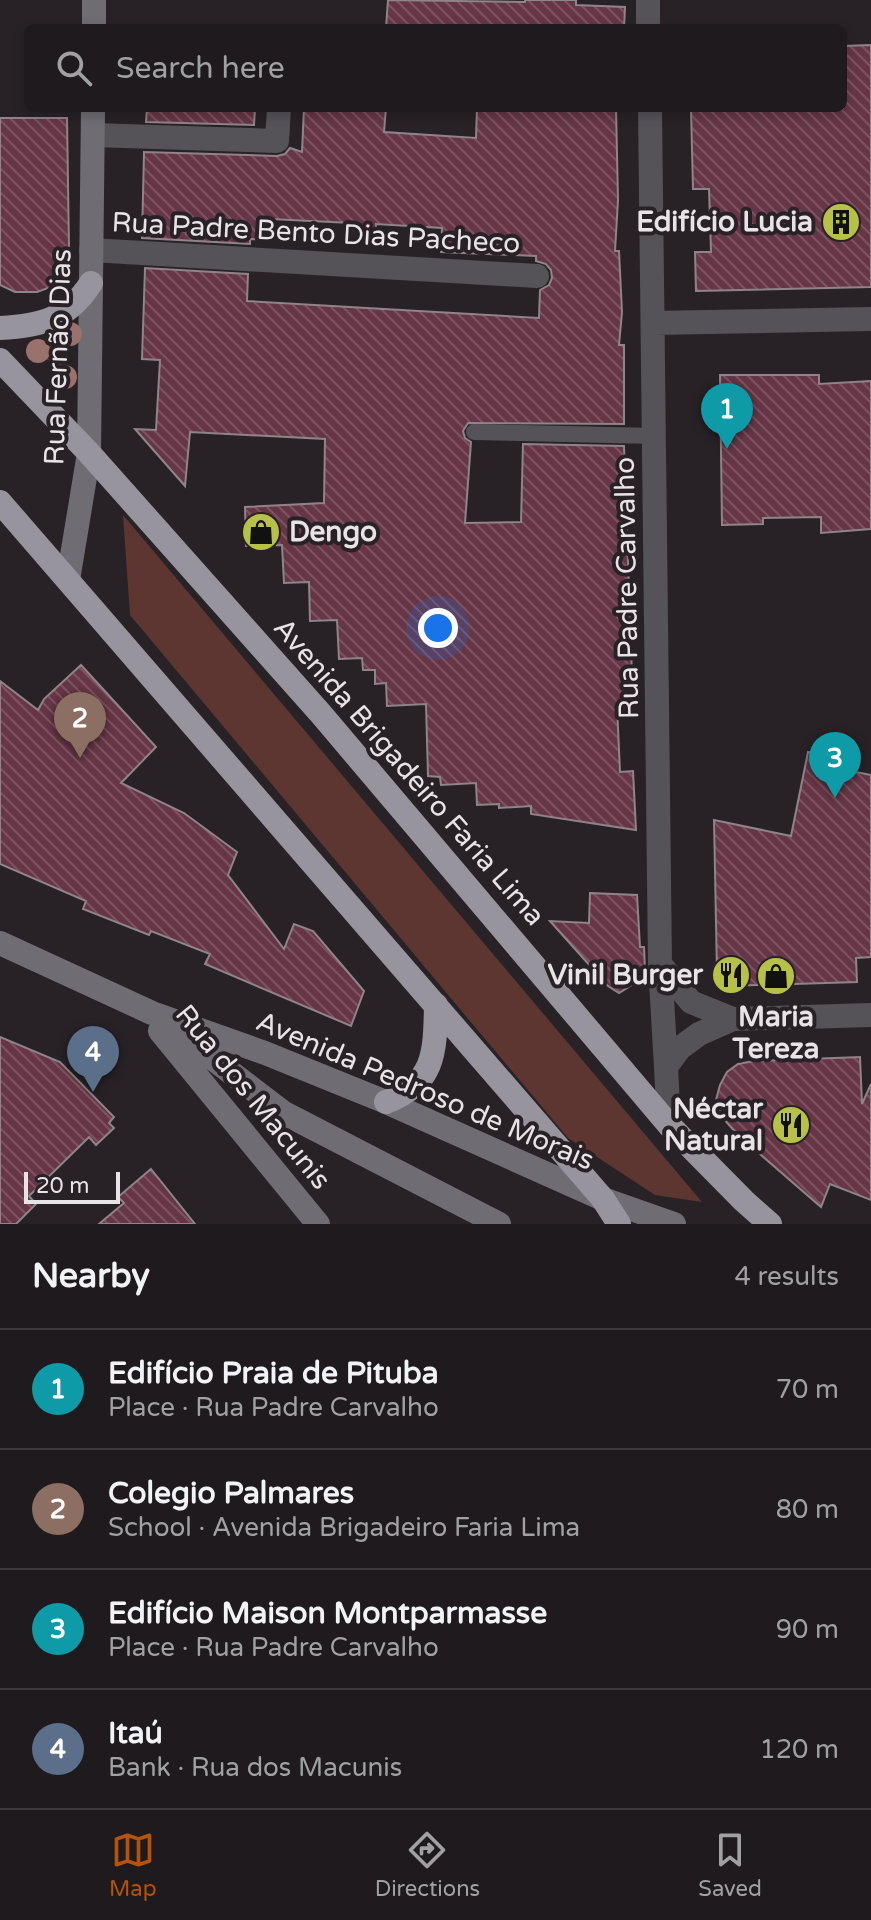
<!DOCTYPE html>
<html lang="en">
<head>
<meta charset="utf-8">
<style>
	:root { --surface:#1e1a1d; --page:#262326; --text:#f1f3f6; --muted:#a1a1a4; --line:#3c383b; --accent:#b45309 }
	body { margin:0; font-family:"Varela Round",sans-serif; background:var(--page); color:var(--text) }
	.scale { position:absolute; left:24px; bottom:20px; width:96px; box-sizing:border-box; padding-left:8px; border:4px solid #e8e3e7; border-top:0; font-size:22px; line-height:28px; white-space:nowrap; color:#e8e3e7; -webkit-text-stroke:6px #282227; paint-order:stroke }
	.you { position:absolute; left:438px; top:628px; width:28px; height:28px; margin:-20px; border:6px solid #fff; border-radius:50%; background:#1a73e8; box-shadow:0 0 0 12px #1a73e833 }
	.badge { display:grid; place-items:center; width:52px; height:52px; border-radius:50%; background:var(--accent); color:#fff; font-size:26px; font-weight:700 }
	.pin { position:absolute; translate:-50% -66px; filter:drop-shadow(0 2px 4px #0008) }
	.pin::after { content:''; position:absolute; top:42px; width:28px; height:24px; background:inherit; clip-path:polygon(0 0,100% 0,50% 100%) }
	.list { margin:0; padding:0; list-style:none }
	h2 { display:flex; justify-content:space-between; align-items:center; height:104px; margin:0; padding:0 32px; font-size:34px }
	h2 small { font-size:26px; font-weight:400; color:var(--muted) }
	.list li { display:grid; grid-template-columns:52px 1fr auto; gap:24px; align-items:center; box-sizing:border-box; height:120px; padding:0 32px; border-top:2px solid var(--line) }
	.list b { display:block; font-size:30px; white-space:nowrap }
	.list p { margin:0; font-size:26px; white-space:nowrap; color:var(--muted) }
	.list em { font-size:26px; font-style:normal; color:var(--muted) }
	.icon { flex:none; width:44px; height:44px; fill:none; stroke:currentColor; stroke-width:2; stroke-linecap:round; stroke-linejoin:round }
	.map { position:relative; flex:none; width:871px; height:1224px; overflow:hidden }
	.search { position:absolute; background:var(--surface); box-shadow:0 4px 12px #0003; left:24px; right:24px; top:24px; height:88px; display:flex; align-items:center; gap:20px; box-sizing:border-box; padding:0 28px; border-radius:12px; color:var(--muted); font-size:30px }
	.sheet { height:584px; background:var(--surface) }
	nav { display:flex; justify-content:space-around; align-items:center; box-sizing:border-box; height:112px; border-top:2px solid var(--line); background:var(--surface); font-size:22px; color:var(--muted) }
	nav a { display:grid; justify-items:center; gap:4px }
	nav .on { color:var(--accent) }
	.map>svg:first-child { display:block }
</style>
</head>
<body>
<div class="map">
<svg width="871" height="1224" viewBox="0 0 871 1224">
	<defs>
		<pattern id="park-dots" width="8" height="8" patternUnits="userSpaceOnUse" patternTransform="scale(2)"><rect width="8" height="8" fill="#5d3631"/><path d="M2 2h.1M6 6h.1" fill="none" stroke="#74534f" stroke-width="1.8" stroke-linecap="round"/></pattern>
		<pattern id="building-back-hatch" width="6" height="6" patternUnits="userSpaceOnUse" patternTransform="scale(2)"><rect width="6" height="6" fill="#673646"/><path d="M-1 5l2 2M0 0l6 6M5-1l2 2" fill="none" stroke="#7d5361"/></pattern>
	</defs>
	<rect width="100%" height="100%" fill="#282227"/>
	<!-- grass -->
	<path fill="#5d3631" d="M123 515 702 1202 655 1195 568 1138 130 615Z"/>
	<!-- park -->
	<path fill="url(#park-dots)" d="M70 334 65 377 38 351Z"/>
	<!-- building -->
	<path fill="url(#building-back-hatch)" stroke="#8f8487" stroke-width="2" d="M388 0 525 2V0H576V5L625 7 624 28H386Z
		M871 45V287L696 291 695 252H711L709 189H693L691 108H843V46Z
		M147 108H255L254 125 146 122Z
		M304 108H386L384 132 476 138 477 108H616L618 200 615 251H619L622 312 619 345H624V424L468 423 463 431 465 438 471 442 465 523 521 522 523 444 624 446 633 705 617 706 620 772 633 771 636 830 531 814V806L499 808V804L477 805 476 783 441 785 440 777 428 776 426 704 387 706 386 683 375 684V670H363L362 658 339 659 337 620 310 621 309 582 284 583 282 545 246 546 245 507 324 503 325 439 190 432 185 486 135 429 156 430 160 360 142 359 145 268 248 274 247 301 539 318 540 290 549 285 552 278 551 270 546 264 536 261V256L441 252 442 228 376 224V231L351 230V223L271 219 270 240 250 239V244L142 238 144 152 277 156 285 154 290 148 302 152Z
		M0 118H67L69 250 66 273 51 287 37 292H15L0 285Z
		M720 375H819V384L871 381V529L821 533V517L763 518V524L722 525Z
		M81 665 156 747 121 783 184 813 237 852 228 875 284 949 294 924 313 931 364 991 351 1026 205 964 210 954 151 931 149 935 83 909 86 901 0 864V681L38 710 44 699Z
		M808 752 843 759 841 769 871 775V957L856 958 857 982 727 986 717 974 714 820 791 836Z
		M590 893 637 895 640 947H644L645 970 635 983 619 993 608 986 550 921 589 923Z
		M0 1037 60 1062 114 1117 109 1123 114 1128 96 1145 89 1137 29 1196 36 1204 16 1224H0Z
		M860 1057 862 1104 871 1084V1200L830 1184 821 1207 738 1135 721 1116 716 1100 720 1085 727 1072 738 1064 754 1061Z
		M151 1169 195 1224H99L124 1203 118 1197Z"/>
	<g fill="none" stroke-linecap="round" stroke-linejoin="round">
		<!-- lane -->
		<path stroke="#555357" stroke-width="16" d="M474 432 655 436"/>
		<!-- street -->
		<path stroke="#555357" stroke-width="24" d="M648 0V28
			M650 108 660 964 666 1067
			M93 135 277 141 279 108
			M91 250 537 276
			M653 323 871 319
			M660 964 691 1002 733 1019
			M669 1125 666 1067 680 1048 699 1034 733 1019 871 1015"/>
		<!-- secondary -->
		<path stroke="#6f6d73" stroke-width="24" d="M94 28V0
			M68 580 89 453 93 108
			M0 943 152 1013 265 1053 386 1102 603 1199 674 1224
			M170 1026 284 1113 499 1224
			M160 1031 318 1224"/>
		<!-- highway -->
		<path stroke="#97949d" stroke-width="24" d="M0 328C41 326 68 319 91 283
			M0 360 89 453 321 714 669 1125 744 1201 770 1224
			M0 502 603 1199 619 1224
			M386 1102C435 1083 435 1053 436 1005"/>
	</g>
	<!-- trees -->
	<g fill="#99716d">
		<circle cx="70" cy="334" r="12"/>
		<circle cx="38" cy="351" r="12"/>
		<circle cx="65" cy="377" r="12"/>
	</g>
	<!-- icons -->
	<defs>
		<g id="building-disc" transform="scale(2)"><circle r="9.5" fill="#b7c148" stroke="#282227"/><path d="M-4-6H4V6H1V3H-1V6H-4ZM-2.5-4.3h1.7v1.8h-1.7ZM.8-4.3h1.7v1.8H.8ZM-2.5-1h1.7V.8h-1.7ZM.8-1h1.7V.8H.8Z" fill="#111"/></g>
		<g id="shop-disc" transform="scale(2)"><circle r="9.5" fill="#b7c148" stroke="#282227"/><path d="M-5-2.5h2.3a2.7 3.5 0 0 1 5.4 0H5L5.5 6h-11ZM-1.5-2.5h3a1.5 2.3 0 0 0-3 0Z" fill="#111"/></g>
		<g id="restaurant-disc" transform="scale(2)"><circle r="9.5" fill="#b7c148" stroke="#282227"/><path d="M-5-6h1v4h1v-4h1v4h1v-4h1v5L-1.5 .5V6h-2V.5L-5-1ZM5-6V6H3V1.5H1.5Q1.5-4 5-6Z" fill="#111"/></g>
	</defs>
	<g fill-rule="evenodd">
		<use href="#building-disc" x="841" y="222"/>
		<use href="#shop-disc" x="261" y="532"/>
		<use href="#restaurant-disc" x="731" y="975"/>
		<use href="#shop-disc" x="776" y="976"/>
		<use href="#restaurant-disc" x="791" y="1125"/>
	</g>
	<g text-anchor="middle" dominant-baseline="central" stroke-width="8" stroke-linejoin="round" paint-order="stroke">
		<!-- poi labels -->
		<g font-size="28" font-weight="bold" fill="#e8e3e7" stroke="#282227" text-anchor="end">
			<text x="813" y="222">Edifício Lucia</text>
			<text x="289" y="532" text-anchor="start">Dengo</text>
			<text x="703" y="975">Vinil Burger</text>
			<text x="776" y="1017" text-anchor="middle">Maria<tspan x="776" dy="32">Tereza</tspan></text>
			<text x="763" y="1109">Néctar<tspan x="763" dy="32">Natural</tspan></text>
		</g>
		<!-- street labels -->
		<g font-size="28" fill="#e8e3e7" stroke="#282227">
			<text transform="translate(316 233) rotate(3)">Rua Padre Bento Dias Pacheco</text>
			<text transform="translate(58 357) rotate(-88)">Rua Fernão Dias</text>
			<text transform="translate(627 588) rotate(-91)">Rua Padre Carvalho</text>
			<text transform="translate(409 772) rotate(49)">Avenida Brigadeiro Faria Lima</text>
			<text transform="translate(425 1091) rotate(23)">Avenida Pedroso de Morais</text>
			<text transform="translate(253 1097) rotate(51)">Rua dos Macunis</text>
		</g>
	</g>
</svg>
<div class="scale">20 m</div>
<div class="you"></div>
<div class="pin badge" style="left:727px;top:449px;background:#0f9aa8">1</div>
<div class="pin badge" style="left:80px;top:758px;background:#8d6e63">2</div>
<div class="pin badge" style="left:835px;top:798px;background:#0f9aa8">3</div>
<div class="pin badge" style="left:93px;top:1092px;background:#5c6f8a">4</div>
<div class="search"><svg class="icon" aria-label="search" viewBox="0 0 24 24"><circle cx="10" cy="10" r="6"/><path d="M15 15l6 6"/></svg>Search here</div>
</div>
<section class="sheet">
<h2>Nearby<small>4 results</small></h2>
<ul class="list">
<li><span class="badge" style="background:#0f9aa8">1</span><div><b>Edifício Praia de Pituba</b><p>Place · Rua Padre Carvalho</p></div><em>70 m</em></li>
<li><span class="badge" style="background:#8d6e63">2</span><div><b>Colegio Palmares</b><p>School · Avenida Brigadeiro Faria Lima</p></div><em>80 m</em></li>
<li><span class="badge" style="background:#0f9aa8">3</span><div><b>Edifício Maison Montparmasse</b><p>Place · Rua Padre Carvalho</p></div><em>90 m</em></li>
<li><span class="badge" style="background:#5c6f8a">4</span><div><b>Itaú</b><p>Bank · Rua dos Macunis</p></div><em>120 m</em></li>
</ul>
</section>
<nav>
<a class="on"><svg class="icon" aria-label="map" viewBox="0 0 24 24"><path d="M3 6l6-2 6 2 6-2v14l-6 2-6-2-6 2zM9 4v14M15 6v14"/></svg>Map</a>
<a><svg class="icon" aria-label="directions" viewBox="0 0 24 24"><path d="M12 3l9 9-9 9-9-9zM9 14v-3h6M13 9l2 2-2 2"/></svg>Directions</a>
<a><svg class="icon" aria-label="saved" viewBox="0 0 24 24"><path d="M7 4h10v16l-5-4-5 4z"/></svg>Saved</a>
</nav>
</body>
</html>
